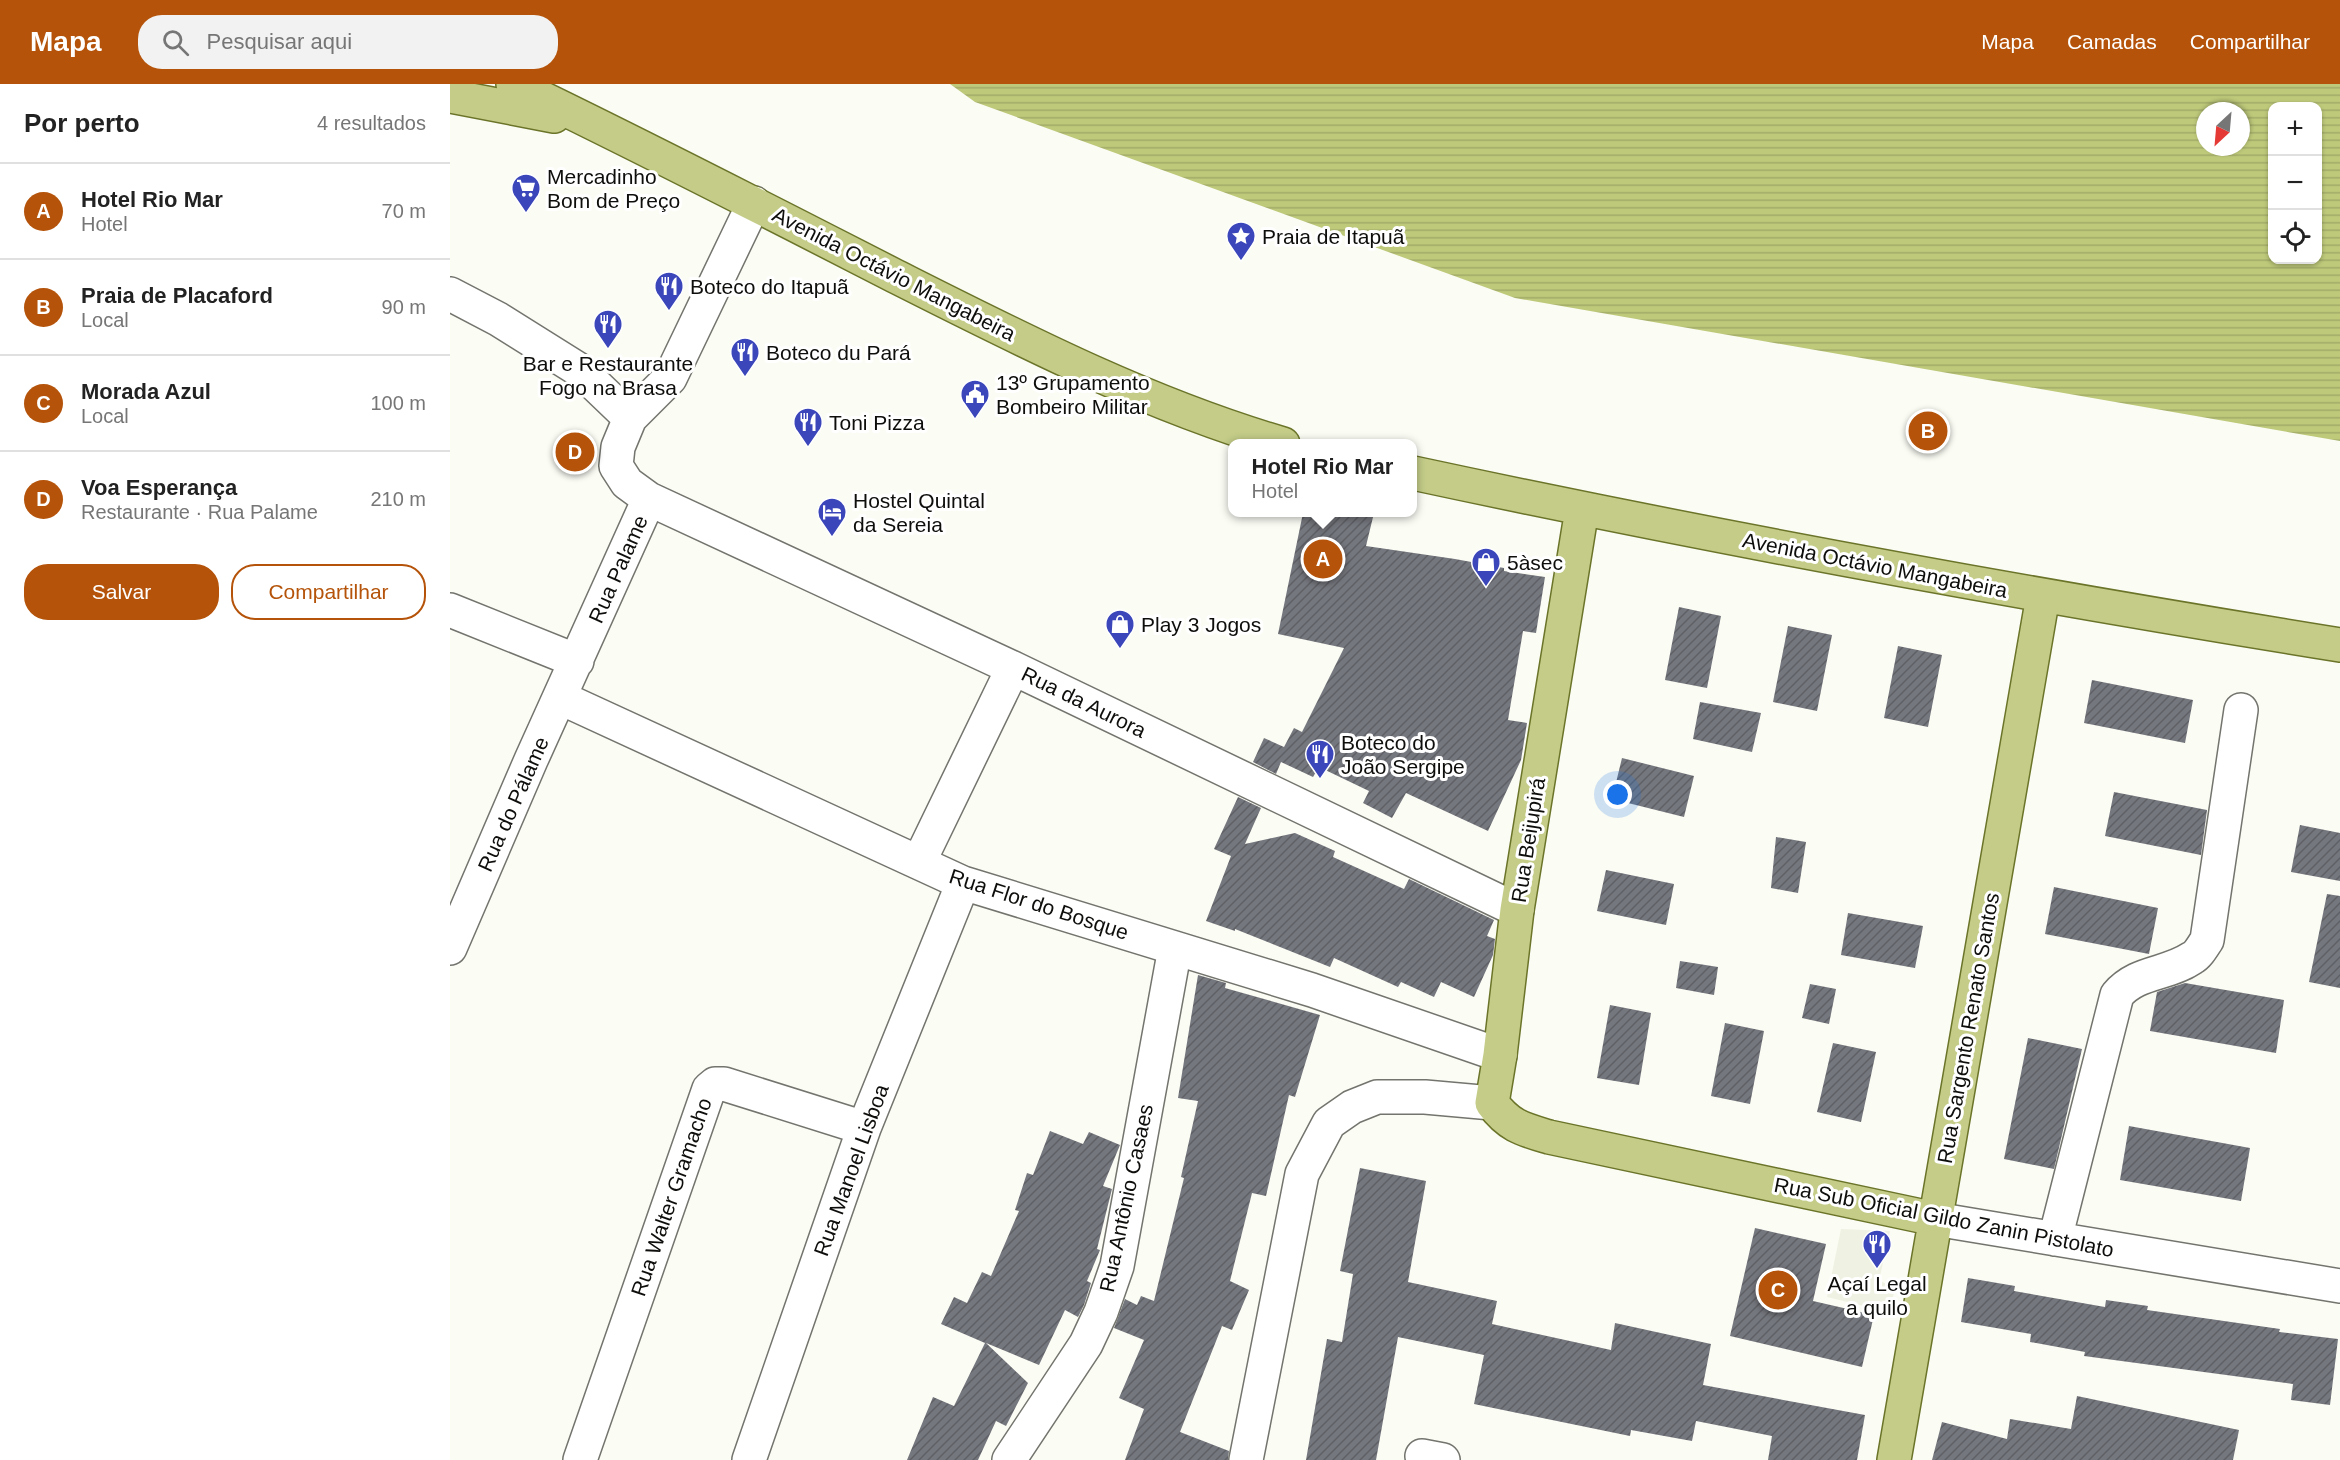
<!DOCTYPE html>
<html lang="pt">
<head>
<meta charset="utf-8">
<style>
	:root { --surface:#fff; --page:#f2f2f2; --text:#222; --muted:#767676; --line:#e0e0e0; --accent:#b45309 }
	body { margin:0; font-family:Helvetica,sans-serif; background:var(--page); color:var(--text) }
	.controls { position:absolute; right:18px; top:18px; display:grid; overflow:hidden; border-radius:12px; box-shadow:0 2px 4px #0004 }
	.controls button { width:54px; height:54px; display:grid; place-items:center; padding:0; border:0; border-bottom:2px solid var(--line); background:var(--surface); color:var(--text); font:30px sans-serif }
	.compass { position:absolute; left:1746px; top:18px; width:54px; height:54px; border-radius:50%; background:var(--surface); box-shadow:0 2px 4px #0004; rotate:206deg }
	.you { position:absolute; left:1168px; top:711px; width:21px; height:21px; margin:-15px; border:4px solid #fff; border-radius:50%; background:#1a73e8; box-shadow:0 0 0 9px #1a73e833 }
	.badge { display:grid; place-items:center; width:39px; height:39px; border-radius:50%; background:var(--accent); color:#fff; font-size:20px; font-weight:700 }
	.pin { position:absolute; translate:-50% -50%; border:3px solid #fff; box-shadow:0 2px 6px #0006 }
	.popup { position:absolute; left:778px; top:355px; width:189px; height:78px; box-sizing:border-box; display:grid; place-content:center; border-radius:12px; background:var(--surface); filter:drop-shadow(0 2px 4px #0005); font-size:20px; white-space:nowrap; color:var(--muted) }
	.popup b { font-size:22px; color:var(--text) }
	.popup::after { content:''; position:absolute; left:50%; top:100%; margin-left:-12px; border:12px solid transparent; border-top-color:var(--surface) }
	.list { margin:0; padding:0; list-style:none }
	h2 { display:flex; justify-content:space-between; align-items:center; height:78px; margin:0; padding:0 24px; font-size:26px }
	h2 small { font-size:20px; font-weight:400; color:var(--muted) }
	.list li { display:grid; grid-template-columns:39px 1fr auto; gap:18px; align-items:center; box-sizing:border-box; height:96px; padding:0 24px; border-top:2px solid var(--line) }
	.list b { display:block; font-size:22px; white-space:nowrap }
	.list p { margin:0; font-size:20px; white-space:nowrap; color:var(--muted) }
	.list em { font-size:20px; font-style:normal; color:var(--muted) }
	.actions { display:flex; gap:12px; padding:18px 24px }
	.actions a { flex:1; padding:14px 0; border:2px solid var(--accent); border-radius:24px; text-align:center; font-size:21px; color:var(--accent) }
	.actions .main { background:var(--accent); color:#fff }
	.icon { flex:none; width:33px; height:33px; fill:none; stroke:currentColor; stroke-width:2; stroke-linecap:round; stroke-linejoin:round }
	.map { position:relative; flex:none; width:1890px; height:1376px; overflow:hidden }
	header { display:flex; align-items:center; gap:36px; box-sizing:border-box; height:84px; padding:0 30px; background:var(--accent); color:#fff }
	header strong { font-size:28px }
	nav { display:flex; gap:33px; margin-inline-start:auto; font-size:21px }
	.search { width:420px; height:54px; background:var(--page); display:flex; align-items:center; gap:15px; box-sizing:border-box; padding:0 21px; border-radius:24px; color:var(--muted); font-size:22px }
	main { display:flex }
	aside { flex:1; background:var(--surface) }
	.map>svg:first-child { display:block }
</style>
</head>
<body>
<header>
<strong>Mapa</strong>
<div class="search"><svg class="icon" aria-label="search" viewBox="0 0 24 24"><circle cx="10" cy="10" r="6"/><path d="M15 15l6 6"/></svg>Pesquisar aqui</div>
<nav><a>Mapa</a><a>Camadas</a><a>Compartilhar</a></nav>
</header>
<main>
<aside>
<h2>Por perto<small>4 resultados</small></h2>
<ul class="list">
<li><span class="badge">A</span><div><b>Hotel Rio Mar</b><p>Hotel</p></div><em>70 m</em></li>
<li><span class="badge">B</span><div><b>Praia de Placaford</b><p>Local</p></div><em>90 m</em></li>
<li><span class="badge">C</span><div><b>Morada Azul</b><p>Local</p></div><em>100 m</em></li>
<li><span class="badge">D</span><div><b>Voa Esperança</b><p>Restaurante · Rua Palame</p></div><em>210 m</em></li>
</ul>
<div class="actions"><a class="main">Salvar</a><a>Compartilhar</a></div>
</aside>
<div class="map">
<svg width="1890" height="1376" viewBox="0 0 1890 1376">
	<defs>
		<pattern id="water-rules" width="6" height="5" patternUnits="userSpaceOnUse" patternTransform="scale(1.5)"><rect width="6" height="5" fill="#bec97a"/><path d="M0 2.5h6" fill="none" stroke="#a2ab68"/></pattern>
		<pattern id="building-hatch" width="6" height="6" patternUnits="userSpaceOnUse" patternTransform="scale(1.5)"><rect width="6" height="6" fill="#75777e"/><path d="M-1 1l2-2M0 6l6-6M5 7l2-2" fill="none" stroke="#5e6066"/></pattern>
	</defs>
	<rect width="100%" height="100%" fill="#fbfcf4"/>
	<!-- built -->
	<path fill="#eff2e3" d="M1391 1145 1440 1147 1429 1197 1446 1203 1438 1228 1377 1213Z"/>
	<!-- water -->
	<path fill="url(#water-rules)" fill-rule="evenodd" d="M500 0H1890V357L1065 214 525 18ZM1822 22H1868V176H1822ZM1755 27H1791V63H1755Z"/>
	<!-- building -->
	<path fill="url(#building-hatch)" d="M853 429H924L916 462 1005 475 1054 484V487L1095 493 1086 549 1073 547 1058 636 1077 639 1071 676 1038 747 956 709 942 734 913 719 919 707 869 683 863 693 831 678 826 690 803 678 814 654 834 663 844 644 852 648 894 564 828 550Z
		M1229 523 1271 532 1257 604 1215 596Z
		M1338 542 1382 551 1367 627 1323 618Z
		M1448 562 1492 571 1478 643 1434 634Z
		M1642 596 1743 616 1735 659 1634 639Z
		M1250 618 1311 629 1302 668 1243 655Z
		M1172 674 1244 692 1234 733 1162 715Z
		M1664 708 1757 726 1751 771 1655 752Z
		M788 713 811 724 795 760 845 749 885 767 883 773 954 805 959 795 1044 836 1037 852 1045 855 1043 871 1024 913 991 898 984 913 951 898 948 903 884 874 880 883 785 845V847L756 837 781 772 764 765Z
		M1850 741 1890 749V797L1841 788Z
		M1326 753 1356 758 1348 809 1321 804Z
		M1156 786 1224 800 1216 841 1147 827Z
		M1604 803 1708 824 1699 870 1595 850Z
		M1877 810 1890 812V904L1859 898Z
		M1398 829 1473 842 1465 884 1391 871Z
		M1230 877 1268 883 1264 911 1226 904Z
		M748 891 776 899 775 904 870 931 845 1013 839 1011 816 1112 802 1109 780 1197 799 1206 782 1246 772 1242 730 1348 779 1367 778 1376H675L694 1325 669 1314 694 1256 664 1244 675 1215 687 1221 691 1212 704 1217 734 1094 731 1093 748 1017 728 1014Z
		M1735 899 1834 916 1826 969 1700 947 1707 908Z
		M1360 900 1386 905 1379 940 1352 934Z
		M1160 921 1201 929 1189 1001 1147 994Z
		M1275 939 1314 947 1300 1020 1261 1012Z
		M1578 954 1632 965 1604 1085 1554 1075Z
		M1383 959 1426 968 1411 1038 1367 1028Z
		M1679 1042 1800 1064 1791 1117 1670 1096Z
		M600 1047 633 1060 639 1048 670 1061 653 1102 662 1105 647 1165 650 1166 637 1197 641 1199 634 1221 628 1233 615 1226 589 1281 536 1259 578 1299 556 1342 546 1337 528 1376H457L483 1313 504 1322 535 1259 491 1240 504 1213 517 1219 532 1188 541 1192 569 1127 565 1126 577 1089 583 1091Z
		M910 1084 976 1097 958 1198 1047 1217 1042 1240 1161 1266 1165 1239 1261 1260 1253 1301 1415 1331 1407 1376H1318L1322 1352 1246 1337 1242 1357 1181 1346 1180 1352 1024 1320 1034 1271 948 1253 926 1376H856L877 1255 892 1258 903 1190 890 1187Z
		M1305 1144 1376 1160 1363 1217 1424 1231 1412 1283 1280 1252Z
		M1518 1194 1565 1202 1564 1207 1655 1223 1656 1216 1698 1222 1697 1226 1830 1245 1829 1248 1888 1255 1880 1321 1841 1316 1843 1300 1634 1272 1635 1268 1580 1258 1581 1250 1511 1238Z
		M1627 1312 1789 1346 1783 1376H1482L1492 1338 1557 1355 1560 1335 1621 1345Z"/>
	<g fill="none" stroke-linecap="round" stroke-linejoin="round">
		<!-- minor casing -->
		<g stroke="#73746d" stroke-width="36">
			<path id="minor" d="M304 119 220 294 180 334 168 363 166 382 177 399 199 415 563 584 1067 826
				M0 210 48 235 131 287 180 334
				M0 526 127 577
				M111 614 513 799 862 906 1050 971
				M469 778 563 584
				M0 864 81 676 199 415
				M1485 1135 1890 1202
				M1605 1155 1667 911C1687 887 1717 891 1742 874 1748 871 1753 862 1757 856L1791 626
				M972 1372 993 1376
				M130 1376 259 1005 265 1000H274L414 1044
				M299 1376 414 1044 513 799
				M559 1376 636 1260 651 1228 667 1182 725 864
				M796 1376 852 1090 879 1039 902 1023 927 1013H975L1042 1019"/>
		</g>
		<!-- major casing -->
		<g stroke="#6b7429" stroke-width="36">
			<path id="major" d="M63 0C190 61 316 126 441 190 568 254 696 320 833 360
				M0 12 104 32
				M963 389C1270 455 1580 511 1890 561
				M1132 425 1067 826 1050 971 1042 1019C1059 1042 1072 1045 1099 1053L1485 1135
				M1444 1376 1593 512"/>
		</g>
		<!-- minor -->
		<use href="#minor" stroke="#fff" stroke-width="33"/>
		<!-- major -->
		<use href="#major" stroke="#c4cc88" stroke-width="33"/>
	</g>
	<!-- icons -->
	<defs>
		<g id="supermarket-pin" transform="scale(1.5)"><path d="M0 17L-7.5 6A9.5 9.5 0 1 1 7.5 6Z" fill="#3a46ba" stroke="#fff"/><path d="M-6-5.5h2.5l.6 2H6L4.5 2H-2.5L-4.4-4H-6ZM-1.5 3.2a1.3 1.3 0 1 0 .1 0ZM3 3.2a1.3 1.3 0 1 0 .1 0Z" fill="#fff"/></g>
		<g id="sight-pin" transform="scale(1.5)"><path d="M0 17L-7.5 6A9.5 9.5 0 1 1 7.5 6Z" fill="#3a46ba" stroke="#fff"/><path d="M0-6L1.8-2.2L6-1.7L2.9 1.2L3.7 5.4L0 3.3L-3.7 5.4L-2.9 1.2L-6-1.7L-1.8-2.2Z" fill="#fff"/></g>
		<g id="restaurant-pin" transform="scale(1.5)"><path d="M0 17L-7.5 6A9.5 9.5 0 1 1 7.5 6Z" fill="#3a46ba" stroke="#fff"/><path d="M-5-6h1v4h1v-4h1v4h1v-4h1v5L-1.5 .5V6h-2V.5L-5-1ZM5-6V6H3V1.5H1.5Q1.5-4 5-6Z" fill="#fff"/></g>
		<g id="civic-pin" transform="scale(1.5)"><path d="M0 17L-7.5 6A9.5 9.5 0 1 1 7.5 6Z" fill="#3a46ba" stroke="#fff"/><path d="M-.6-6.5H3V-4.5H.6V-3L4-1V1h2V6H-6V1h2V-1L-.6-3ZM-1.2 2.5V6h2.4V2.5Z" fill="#fff"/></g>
		<g id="hotel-pin" transform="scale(1.5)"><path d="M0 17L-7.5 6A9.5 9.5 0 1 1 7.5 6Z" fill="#3a46ba" stroke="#fff"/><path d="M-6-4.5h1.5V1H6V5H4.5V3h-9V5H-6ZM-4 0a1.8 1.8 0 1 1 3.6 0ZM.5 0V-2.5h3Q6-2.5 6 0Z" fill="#fff"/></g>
		<g id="shop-pin" transform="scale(1.5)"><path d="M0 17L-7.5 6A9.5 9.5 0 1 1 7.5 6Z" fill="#3a46ba" stroke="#fff"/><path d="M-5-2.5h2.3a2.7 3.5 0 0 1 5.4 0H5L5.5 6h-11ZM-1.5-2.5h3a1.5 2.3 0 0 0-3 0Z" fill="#fff"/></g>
	</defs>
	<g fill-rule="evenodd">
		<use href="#supermarket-pin" x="76" y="104"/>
		<use href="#sight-pin" x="791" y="152"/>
		<use href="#restaurant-pin" x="219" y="202"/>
		<use href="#restaurant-pin" x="158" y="240"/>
		<use href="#restaurant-pin" x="295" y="268"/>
		<use href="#civic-pin" x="525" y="310"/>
		<use href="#restaurant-pin" x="358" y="338"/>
		<use href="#hotel-pin" x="382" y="428"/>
		<use href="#shop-pin" x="1036" y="478"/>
		<use href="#shop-pin" x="670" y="540"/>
		<use href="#restaurant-pin" x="870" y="670"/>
		<use href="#restaurant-pin" x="1427" y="1160"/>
	</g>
	<g text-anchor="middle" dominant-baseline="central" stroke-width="6" stroke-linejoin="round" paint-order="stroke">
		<!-- poi labels -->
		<g font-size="21" fill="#0e0f0c" stroke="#fff" text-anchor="start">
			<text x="97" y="92">Mercadinho<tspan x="97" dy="24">Bom de Preço</tspan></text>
			<text x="812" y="152">Praia de Itapuã</text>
			<text x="240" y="202">Boteco do Itapuã</text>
			<text x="316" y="268">Boteco du Pará</text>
			<text x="158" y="279" text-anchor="middle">Bar e Restaurante<tspan x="158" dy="24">Fogo na Brasa</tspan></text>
			<text x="546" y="298">13º Grupamento<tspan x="546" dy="24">Bombeiro Militar</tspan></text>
			<text x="379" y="338">Toni Pizza</text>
			<text x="403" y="416">Hostel Quintal<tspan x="403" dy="24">da Sereia</tspan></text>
			<text x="1057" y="478">5àsec</text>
			<text x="691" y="540">Play 3 Jogos</text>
			<text x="891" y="658">Boteco do<tspan x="891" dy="24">João Sergipe</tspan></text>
			<text x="1427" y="1199" text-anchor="middle">Açaí Legal<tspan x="1427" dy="24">a quilo</tspan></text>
		</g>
		<!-- street labels -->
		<g font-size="21" fill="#0e0f0c" stroke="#fff">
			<text transform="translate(444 190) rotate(27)">Avenida Octávio Mangabeira</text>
			<text transform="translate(1425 481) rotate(11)">Avenida Octávio Mangabeira</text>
			<text transform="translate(168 485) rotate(-66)">Rua Palame</text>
			<text transform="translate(634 618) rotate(26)">Rua da Aurora</text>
			<text transform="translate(63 720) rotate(-66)">Rua do Pálame</text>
			<text transform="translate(1078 756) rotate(-81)">Rua Beijupirá</text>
			<text transform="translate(589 820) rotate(18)">Rua Flor do Bosque</text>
			<text transform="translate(1518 944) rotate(-80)">Rua Sargento Renato Santos</text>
			<text transform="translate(401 1086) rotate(-70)">Rua Manoel Lisboa</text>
			<text transform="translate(221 1113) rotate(-71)">Rua Walter Gramacho</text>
			<text transform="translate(676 1114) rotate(-78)">Rua Antônio Casaes</text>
			<text transform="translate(1494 1133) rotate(11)">Rua Sub Oficial Gildo Zanin Pistolato</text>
		</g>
	</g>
</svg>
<div class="controls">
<button>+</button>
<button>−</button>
<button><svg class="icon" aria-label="locate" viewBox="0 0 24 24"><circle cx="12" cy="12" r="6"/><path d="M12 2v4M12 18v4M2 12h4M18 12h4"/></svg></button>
</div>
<svg class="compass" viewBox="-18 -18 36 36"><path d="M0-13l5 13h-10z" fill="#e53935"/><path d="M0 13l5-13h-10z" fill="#767676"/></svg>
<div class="you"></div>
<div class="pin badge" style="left:873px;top:475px">A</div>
<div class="popup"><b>Hotel Rio Mar</b>Hotel</div>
<div class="pin badge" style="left:1478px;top:347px">B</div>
<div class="pin badge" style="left:1328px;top:1206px">C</div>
<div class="pin badge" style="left:125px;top:368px">D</div>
</div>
</main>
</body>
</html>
